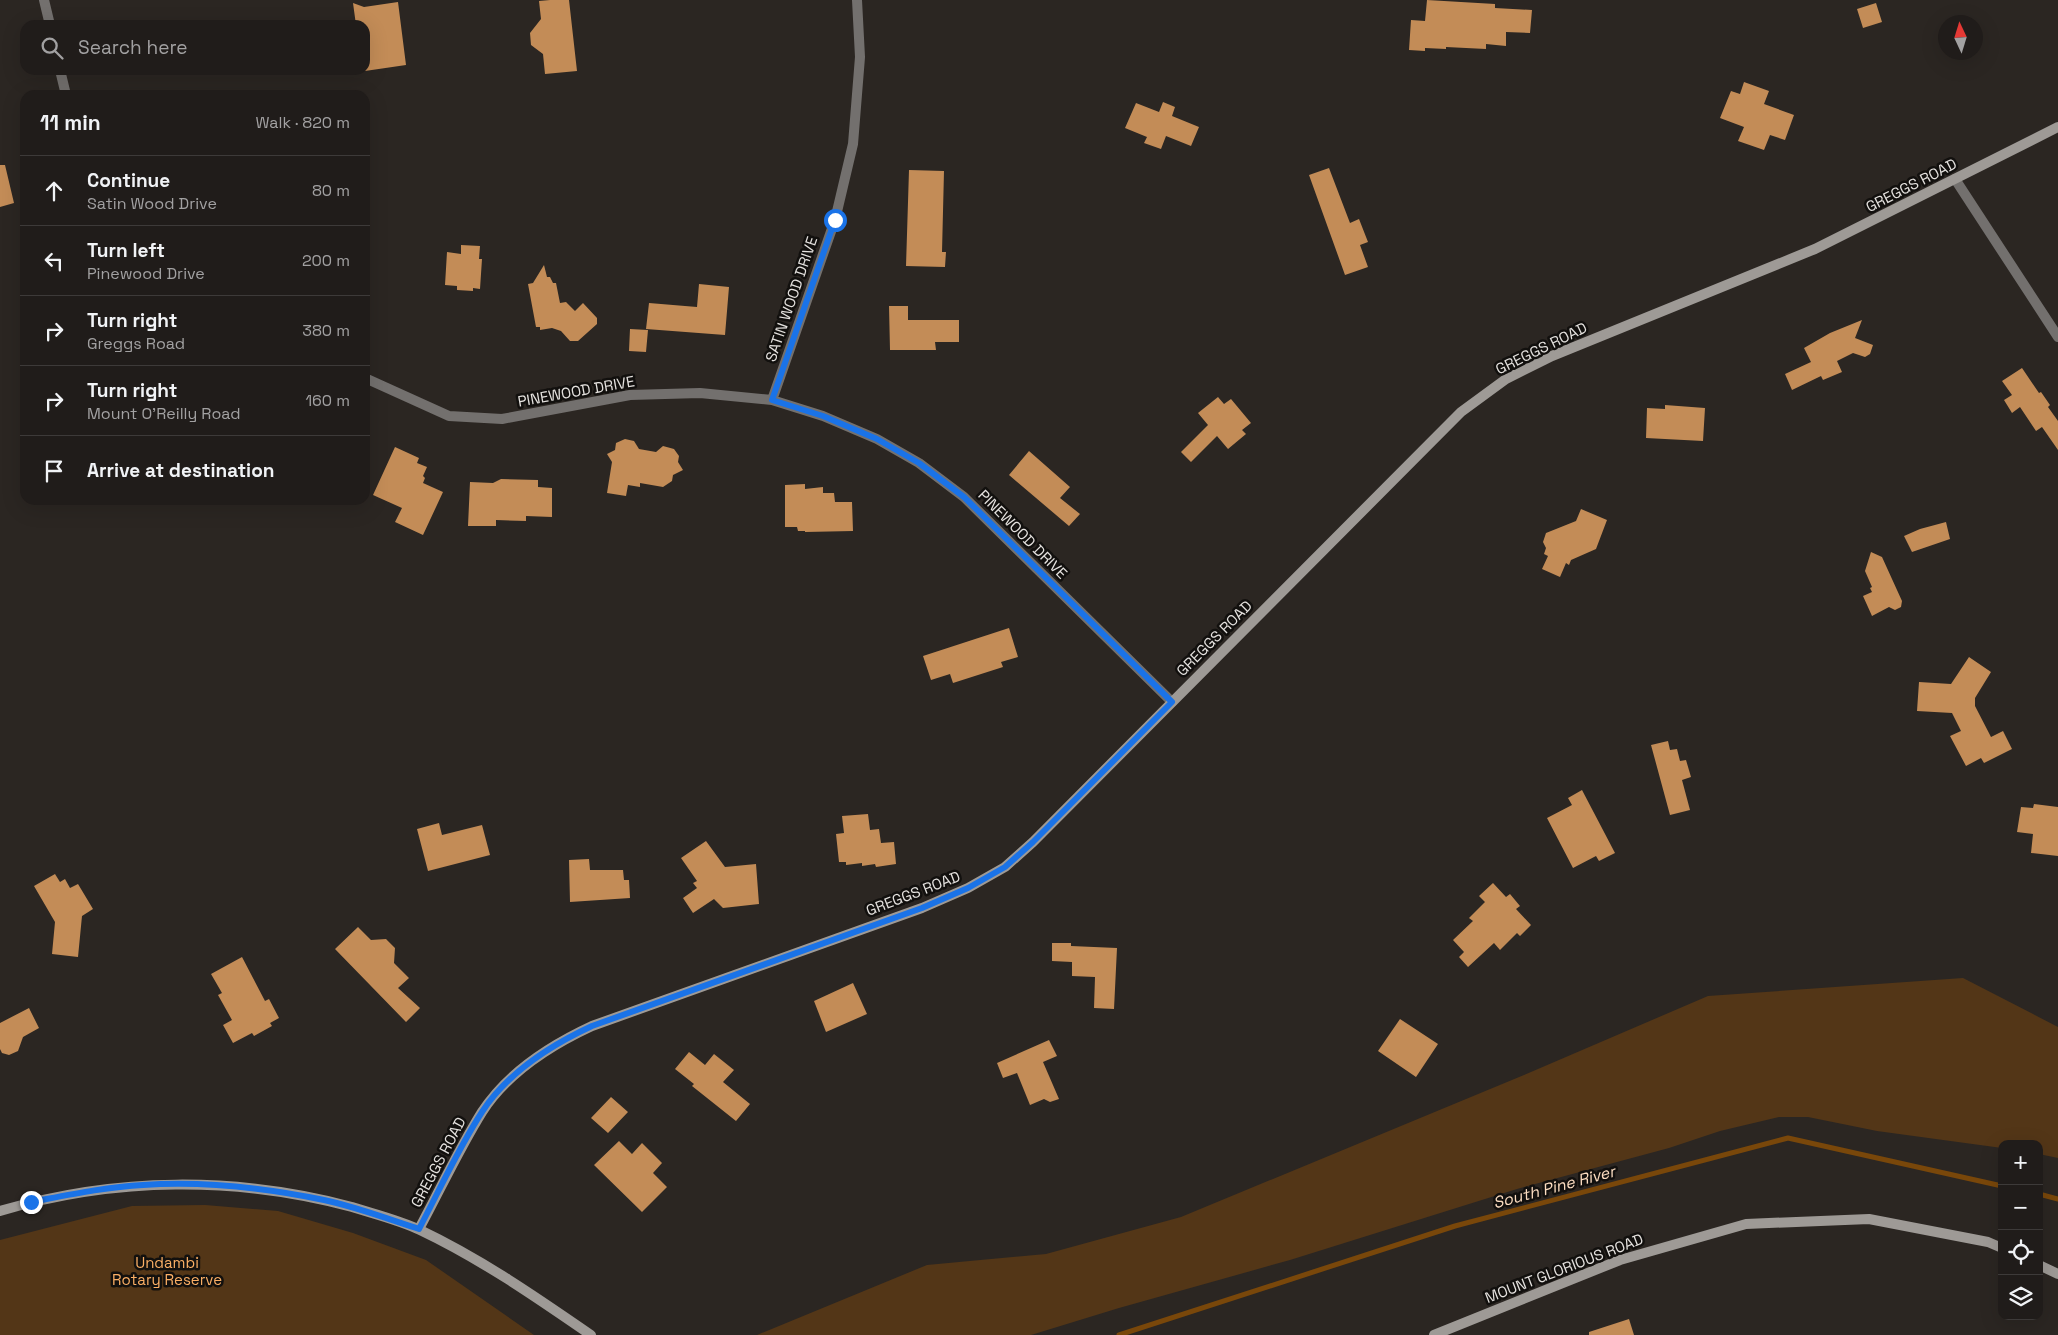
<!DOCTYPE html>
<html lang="en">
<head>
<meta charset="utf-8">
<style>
	:root { --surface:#201c1a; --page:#2d2927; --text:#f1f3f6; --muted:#a2a1a2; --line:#3d3a39 }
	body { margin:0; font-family:"Space Grotesk",sans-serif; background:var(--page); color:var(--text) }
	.controls { position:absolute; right:15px; bottom:15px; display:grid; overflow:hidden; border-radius:10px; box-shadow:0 5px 20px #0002 }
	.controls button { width:45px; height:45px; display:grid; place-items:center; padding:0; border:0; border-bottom:1px solid var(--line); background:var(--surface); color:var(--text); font:25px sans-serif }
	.compass { position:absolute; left:1938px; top:15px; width:45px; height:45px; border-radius:50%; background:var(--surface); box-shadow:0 5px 20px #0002; rotate:356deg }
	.stop { position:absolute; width:15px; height:15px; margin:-11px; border:4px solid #1a73e8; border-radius:50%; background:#fff }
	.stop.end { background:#1a73e8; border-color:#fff; box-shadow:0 1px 5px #0008 }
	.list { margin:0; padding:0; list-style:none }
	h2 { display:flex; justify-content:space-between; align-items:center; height:65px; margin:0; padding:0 20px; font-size:21px }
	h2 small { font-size:16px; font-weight:400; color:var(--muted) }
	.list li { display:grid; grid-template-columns:32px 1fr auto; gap:15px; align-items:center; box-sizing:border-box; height:70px; padding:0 20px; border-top:1px solid var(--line) }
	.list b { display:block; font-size:19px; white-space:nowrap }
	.list p { margin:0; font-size:16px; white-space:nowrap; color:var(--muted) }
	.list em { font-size:16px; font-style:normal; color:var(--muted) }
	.icon { flex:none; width:28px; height:28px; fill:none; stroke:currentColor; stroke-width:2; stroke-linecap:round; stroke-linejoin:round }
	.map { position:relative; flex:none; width:2058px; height:1335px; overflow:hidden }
	.search { position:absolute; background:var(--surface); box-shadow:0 5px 20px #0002; left:20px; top:20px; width:350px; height:55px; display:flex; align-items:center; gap:12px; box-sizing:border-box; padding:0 18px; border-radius:15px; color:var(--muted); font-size:19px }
	.panel { position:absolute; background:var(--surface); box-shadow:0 5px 20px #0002; left:20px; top:90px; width:350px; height:415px; border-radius:15px }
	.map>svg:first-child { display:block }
</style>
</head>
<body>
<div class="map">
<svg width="2058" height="1335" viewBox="0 0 2058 1335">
	<rect width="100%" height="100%" fill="#2b2622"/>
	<!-- green -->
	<path fill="#533617" d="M1963 978 2058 1027V1158L2039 1154V1144H2002V1148L1877 1131 1808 1117H1779L1720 1131 1669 1148 1517 1189 1290 1260 1119 1308 1031 1335H757L927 1265 1046 1254 1181 1217 1524 1075 1708 996Z
		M205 1205 278 1211 353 1233 426 1260 534 1335H0V1240L132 1206Z"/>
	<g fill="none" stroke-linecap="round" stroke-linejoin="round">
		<!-- stream -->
		<path stroke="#79470a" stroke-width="5" d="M2039 1194 2058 1199
			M1119 1335 1455 1226 1788 1138 2002 1186"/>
	</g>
	<!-- building -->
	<path fill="#c38c57" d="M550 0H569L577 71 545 74 543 54 531 45 530 33 541 19 539 1Z
		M1427 0 1495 4V8L1532 10 1530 33 1506 32V46L1486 44V49L1446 47V49L1425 48V51L1409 50 1411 20 1425 21Z
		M398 2 406 65 365 71V25H356L353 3 364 7Z
		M1876 3 1882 22 1863 28 1857 9Z
		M1744 82 1769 91 1764 104 1794 115 1785 140 1770 135 1764 150 1738 141 1744 127 1720 118 1731 91 1740 94Z
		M1163 102 1175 107 1172 116 1199 127 1191 146 1166 136 1161 149 1144 143 1147 137 1125 128 1136 103 1159 112Z
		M0 165H5L14 203 0 207Z
		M1329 168 1350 223 1359 219 1368 242 1360 245 1368 267 1345 275 1309 175Z
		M909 170 944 171 942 252H946L945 267 906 266Z
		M461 245 480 246 479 259H482L480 289 473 288V291L457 290V286L445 285 447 252 461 254Z
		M544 265 547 277H550L553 283H556L560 303 566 302 575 311 583 303 597 318V324L578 341H570L561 331 552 328 540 330V327H536L528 284 533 283Z
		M699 284 729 287 725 335 646 329 649 303 697 307Z
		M889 306H908V320H959V342H935L936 350H890Z
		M1862 320 1855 338 1873 345 1870 354 1865 357 1853 353 1837 361 1842 372 1823 380 1821 376 1792 390 1785 374 1811 362 1804 348 1830 333Z
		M630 329 648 330 646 352 629 351Z
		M2022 368 2039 393 2041 392 2050 405 2048 407 2058 421V450L2042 427 2036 431 2020 407 2012 413 2004 400 2012 395 2002 381Z
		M1218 397 1224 404 1231 399 1251 423 1242 430 1246 434 1228 449 1217 436 1191 462 1181 452 1208 425 1198 413Z
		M1665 405 1705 408 1703 441 1646 438 1647 408 1665 409Z
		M625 439 634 441 639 449 656 452 663 446 674 449 679 456 678 462 683 470 673 475 672 481 663 487 640 483V487L628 485 626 496 607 493 612 462 607 454 615 450 616 443Z
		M395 447 419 458 417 463 427 467 423 476 425 478 423 483 443 492 423 535 395 522 402 508 373 495Z
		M1029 451 1070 487 1060 498 1080 514 1069 526 1009 475Z
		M501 479 538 480V487L552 488V517L526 516V521L496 520V526H468L470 482 493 483Z
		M805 484V489L823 487V493H834L835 502H852L853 531 805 532V531H798L797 527H785V485Z
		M1581 509 1607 520 1596 549 1571 560 1569 565 1566 563 1560 577 1542 569 1548 556 1544 554 1546 548 1543 542 1546 533 1576 521Z
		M1946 522 1950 539 1912 552 1904 536 1920 529Z
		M1871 552 1882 557 1902 601 1901 607 1895 610 1889 607 1872 616 1863 596 1872 592 1870 588 1872 587 1865 571Z
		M1009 628 1018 657 1001 662 1003 667 953 683 950 674 931 680 923 656Z
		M1969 657 1991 672 1975 698V706L1991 737 2003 731 2012 749 1984 763 1981 758 1966 766 1950 736 1961 731 1952 713 1917 711 1919 682 1951 684Z
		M1668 741 1670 750 1677 749 1680 761 1686 760 1691 777 1682 780 1690 810 1670 815 1651 745Z
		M1582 790 1615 853 1599 861 1596 856 1573 868 1547 818 1572 805 1568 798Z
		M2034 804 2058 807V856L2031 853 2033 834 2017 832 2021 807 2033 808Z
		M868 814 870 830 879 829 881 843 894 842 896 864 876 867 875 864 862 866V863L846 865V862H839L836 834 844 833 842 816Z
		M439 823 442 835 482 825 490 855 428 871 417 829Z
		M706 841 725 867 756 864 759 904 723 908 714 899 693 913 683 898 697 888 693 883 697 881 681 858Z
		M589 859 590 870H623L624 880H629L630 898 570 902 569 860Z
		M55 874 60 882 65 879 70 888 78 884 93 909 82 916 78 957 52 954 55 922 34 886Z
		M1493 883 1506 897 1510 894 1520 906 1516 909 1531 925 1520 936 1517 933 1500 950 1494 943 1468 967 1459 957 1464 952 1453 940 1473 921 1469 918 1485 902 1479 896Z
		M358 927 371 940 386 939 395 948 394 963 409 978 398 988 420 1008 406 1022 335 949Z
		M1052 943H1071V946L1117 948 1114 1009 1094 1008 1095 977 1072 976V962L1052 961Z
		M242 957 265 1001 269 999 279 1018 270 1023 272 1026 254 1036 252 1033 233 1043 223 1025 232 1020 218 995 222 993 211 974Z
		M853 983 867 1014 826 1032 814 1001Z
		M29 1008 39 1028 23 1037 18 1051 9 1055 2 1053 0 1049V1023Z
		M1400 1019 1438 1044 1416 1077 1378 1051Z
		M1049 1040 1057 1056 1043 1062 1059 1099 1050 1102 1044 1099 1030 1105 1017 1073 1003 1078 997 1063Z
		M689 1052 705 1065 714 1054 734 1070 723 1082 750 1104 736 1121 692 1086 694 1084 675 1069Z
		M611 1097 628 1112 608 1133 591 1118Z
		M619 1141 632 1154 642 1143 662 1163 653 1173 667 1187 642 1212 594 1165Z
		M1629 1319 1634 1335H1589V1332Z"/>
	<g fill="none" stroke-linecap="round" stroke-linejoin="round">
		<!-- street -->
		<path stroke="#73706e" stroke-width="10" d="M44 0 50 25
			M60 70 66 95
			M1955 179 2058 337
			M365 378 449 416 502 419 630 395 700 393 772 400 823 416 877 439 919 463 964 497 1172 702
			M772 400 835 220 853 144 860 57 857 0"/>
		<!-- secondary -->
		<path stroke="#9e9a96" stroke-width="10" d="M0 1211C115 1177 236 1176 352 1207 374 1214 399 1220 420 1230 481 1259 536 1297 591 1335
			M419 1229C440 1190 459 1149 482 1112 508 1072 551 1045 592 1026L922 908 968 888 1005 867 1033 842 1461 412 1506 379 1552 356 1815 249 2058 127
			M2039 1265 2058 1274
			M1434 1335 1620 1260 1746 1224 1869 1219 1988 1242 2002 1248"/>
	</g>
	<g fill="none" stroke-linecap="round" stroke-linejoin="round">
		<!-- route -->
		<path stroke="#1a73e8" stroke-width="6" d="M31 1202C68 1195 105 1187 143 1185 203 1181 266 1188 324 1200 357 1207 388 1219 419 1229 439 1191 459 1147 482 1112 508 1072 551 1045 592 1026L922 908 968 888 1005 867 1033 842 1172 702 964 497 919 463 877 439 823 416 772 400 835 220"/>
	</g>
	<g text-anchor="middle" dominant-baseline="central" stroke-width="5" stroke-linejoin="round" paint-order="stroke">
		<!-- street labels -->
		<g font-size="15" fill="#e5e2df" stroke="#12100e">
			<text transform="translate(1911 185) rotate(-27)">GREGGS ROAD</text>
			<text transform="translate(791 299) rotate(-71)">SATIN WOOD DRIVE</text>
			<text transform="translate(1541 348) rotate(-26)">GREGGS ROAD</text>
			<text transform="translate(576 391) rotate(-10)">PINEWOOD DRIVE</text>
			<text transform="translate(1023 534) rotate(45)">PINEWOOD DRIVE</text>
			<text transform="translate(1214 638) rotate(-45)">GREGGS ROAD</text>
			<text transform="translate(913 893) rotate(-21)">GREGGS ROAD</text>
			<text transform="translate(438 1162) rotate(-62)">GREGGS ROAD</text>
			<text transform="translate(1564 1268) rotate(-21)">MOUNT GLORIOUS ROAD</text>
		</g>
		<!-- park labels -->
		<g font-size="15" fill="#fbaf65" stroke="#12100e">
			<text x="167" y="1262">Undambi<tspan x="167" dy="17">Rotary Reserve</tspan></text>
		</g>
		<!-- water labels -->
		<g font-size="16" font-style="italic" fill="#fcddc1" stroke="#12100e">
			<text transform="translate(1554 1187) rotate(-15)">South Pine River</text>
		</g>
	</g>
</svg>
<div class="controls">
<button>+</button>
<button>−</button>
<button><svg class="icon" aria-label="locate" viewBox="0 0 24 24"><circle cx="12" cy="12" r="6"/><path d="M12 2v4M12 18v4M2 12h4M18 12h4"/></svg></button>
<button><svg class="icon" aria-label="layers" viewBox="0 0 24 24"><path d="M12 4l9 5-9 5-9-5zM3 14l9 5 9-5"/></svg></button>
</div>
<svg class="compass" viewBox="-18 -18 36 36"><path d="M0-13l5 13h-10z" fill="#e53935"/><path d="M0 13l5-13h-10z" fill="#a2a1a2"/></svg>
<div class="stop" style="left:835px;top:220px"></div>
<div class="stop end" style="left:31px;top:1202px"></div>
<div class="search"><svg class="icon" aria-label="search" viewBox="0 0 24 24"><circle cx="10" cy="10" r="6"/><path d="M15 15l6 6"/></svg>Search here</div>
<section class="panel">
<h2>11 min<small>Walk · 820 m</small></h2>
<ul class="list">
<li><svg class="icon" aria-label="ahead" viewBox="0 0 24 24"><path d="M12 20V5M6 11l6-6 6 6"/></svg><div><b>Continue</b><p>Satin Wood Drive</p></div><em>80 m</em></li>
<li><svg class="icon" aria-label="left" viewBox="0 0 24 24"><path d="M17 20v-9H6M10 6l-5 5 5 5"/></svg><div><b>Turn left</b><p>Pinewood Drive</p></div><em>200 m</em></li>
<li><svg class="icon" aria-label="right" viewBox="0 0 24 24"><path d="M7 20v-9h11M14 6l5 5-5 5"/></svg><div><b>Turn right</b><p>Greggs Road</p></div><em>380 m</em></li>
<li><svg class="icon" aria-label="right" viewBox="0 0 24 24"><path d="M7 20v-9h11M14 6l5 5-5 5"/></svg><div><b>Turn right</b><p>Mount O'Reilly Road</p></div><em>160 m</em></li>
<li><svg class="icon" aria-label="arrive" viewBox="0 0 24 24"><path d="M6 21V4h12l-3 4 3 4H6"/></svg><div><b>Arrive at destination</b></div></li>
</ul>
</section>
</div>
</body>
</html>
